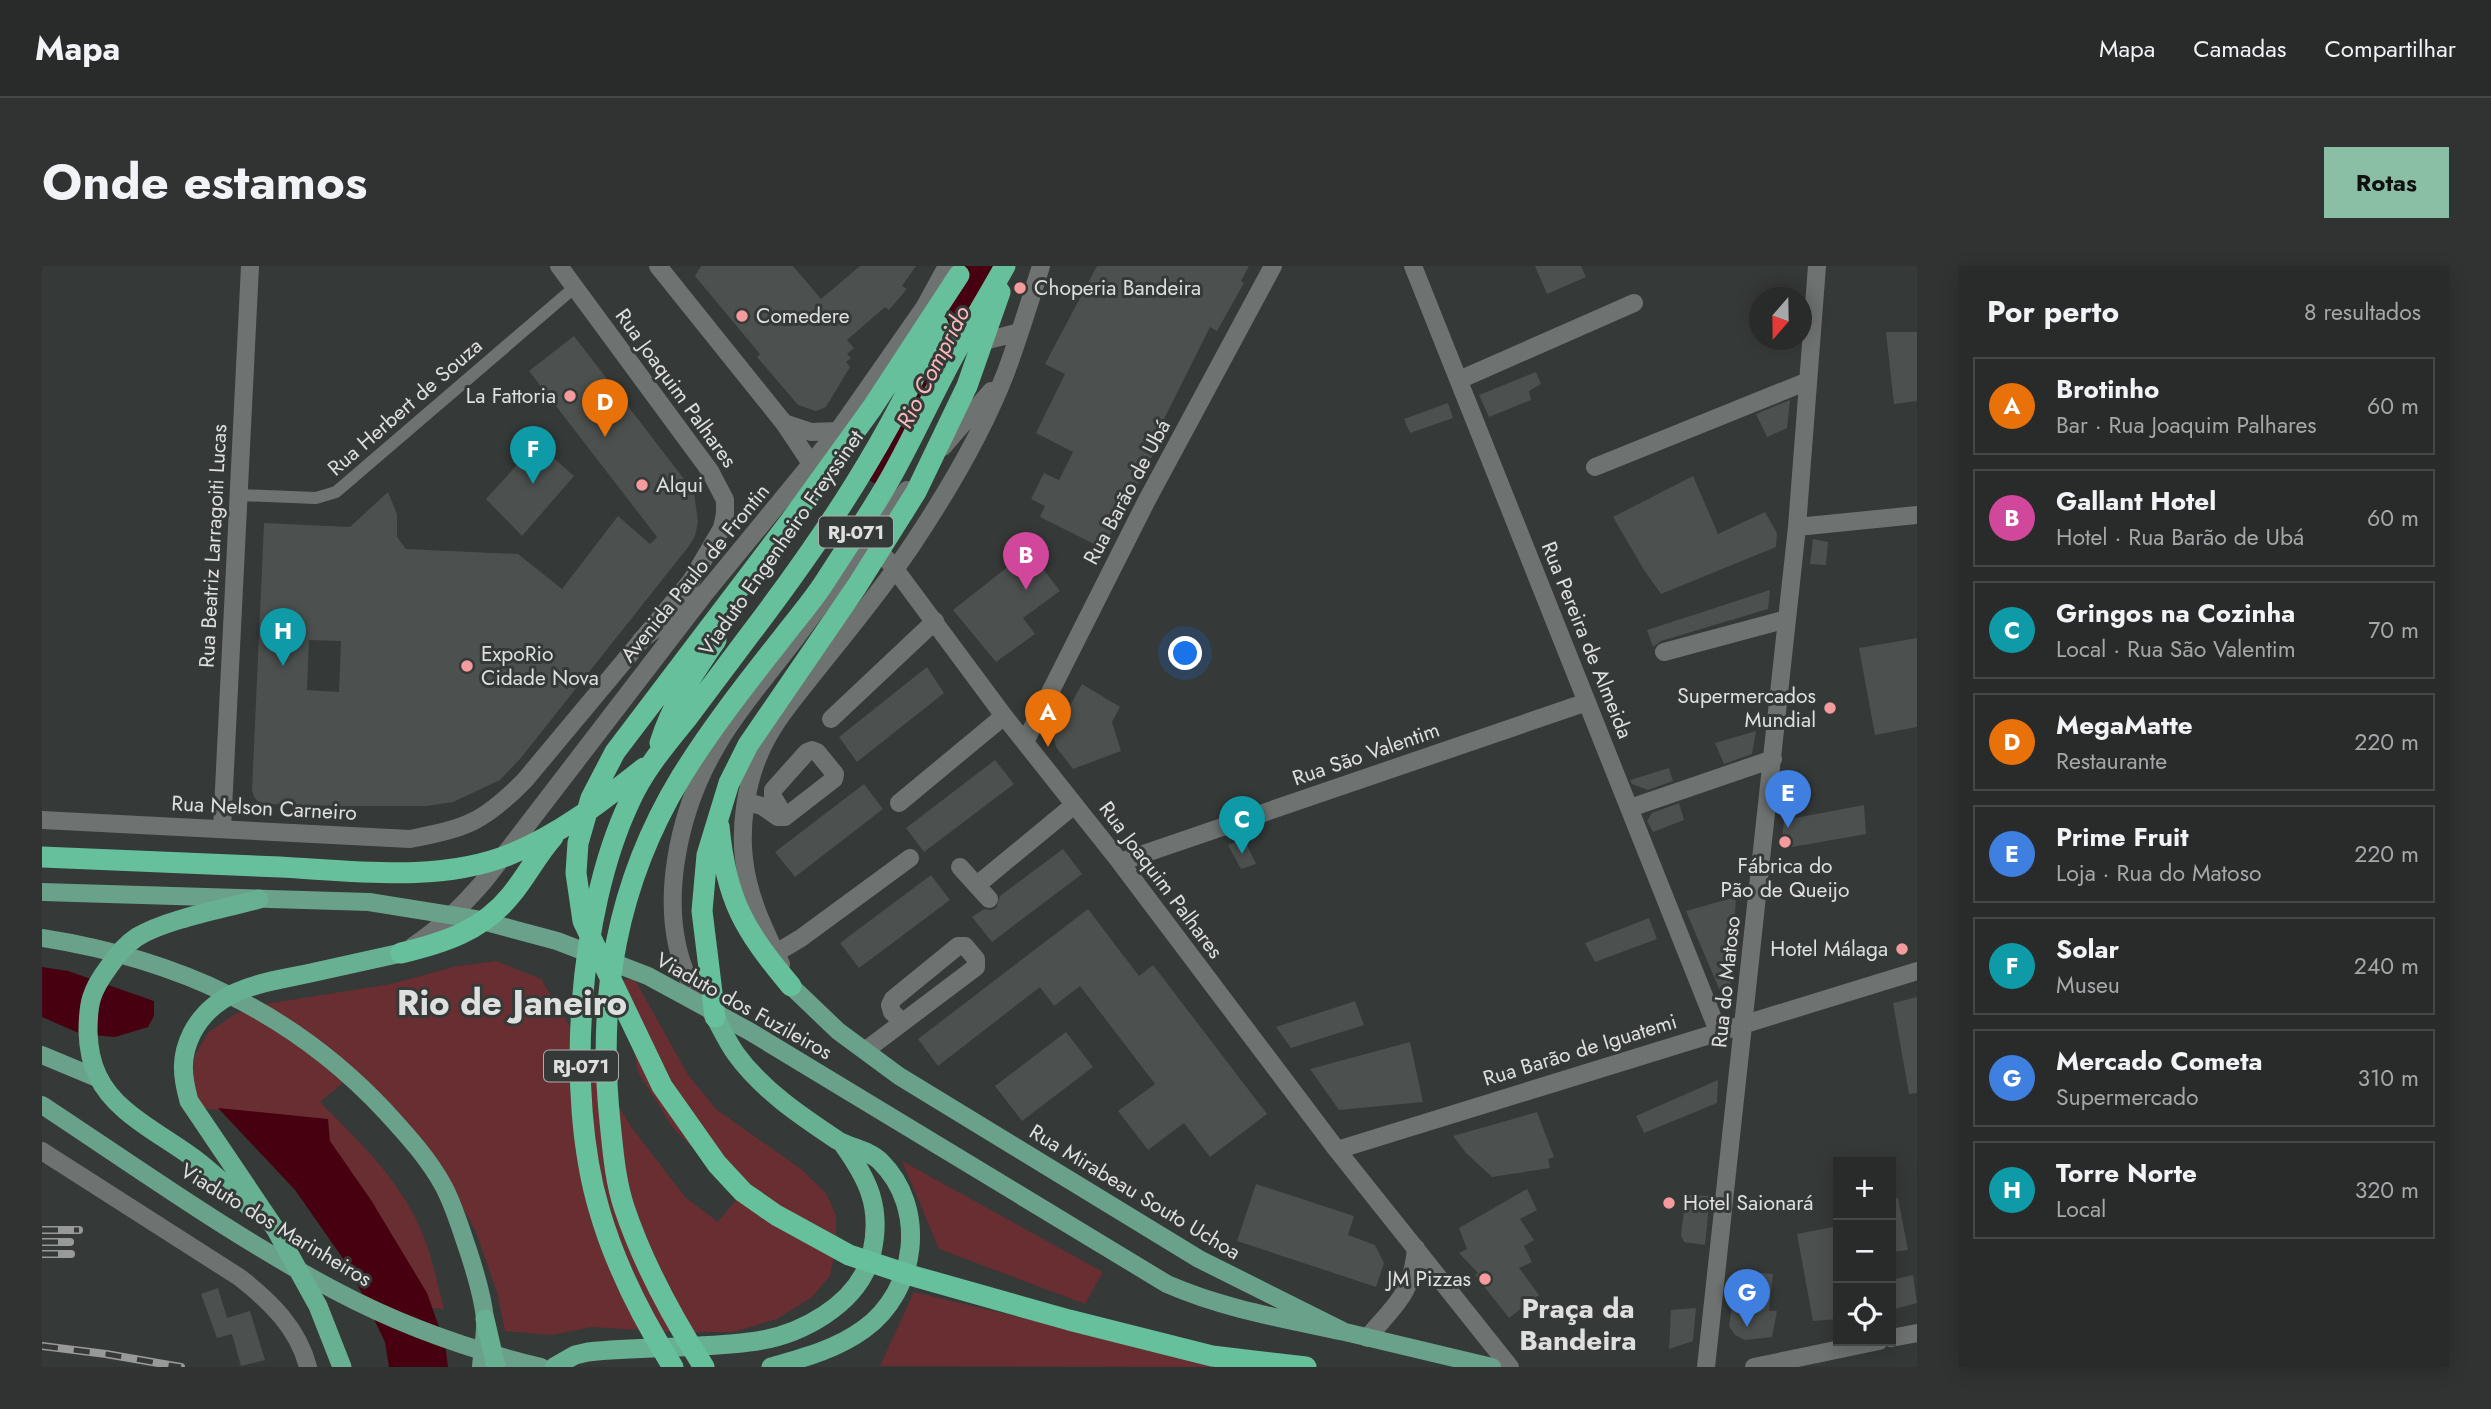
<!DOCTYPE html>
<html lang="pt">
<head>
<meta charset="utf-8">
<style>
	:root { --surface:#282b29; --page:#303331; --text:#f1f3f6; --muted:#a5a7a8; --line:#444746; --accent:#8abfa5 }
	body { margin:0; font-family:Jost,sans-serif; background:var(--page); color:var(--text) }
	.controls { position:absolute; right:21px; bottom:21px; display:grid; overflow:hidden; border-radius:0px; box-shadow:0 4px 18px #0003 }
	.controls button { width:63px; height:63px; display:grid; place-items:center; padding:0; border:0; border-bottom:2px solid var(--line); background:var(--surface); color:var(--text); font:35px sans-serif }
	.compass { position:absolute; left:1707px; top:21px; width:63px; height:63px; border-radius:50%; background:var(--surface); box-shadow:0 4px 18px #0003; rotate:200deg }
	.you { position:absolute; left:1144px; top:388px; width:24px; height:24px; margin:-18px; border:5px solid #fff; border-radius:50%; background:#1a73e8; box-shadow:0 0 0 10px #1a73e833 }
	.badge { display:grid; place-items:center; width:46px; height:46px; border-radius:50%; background:var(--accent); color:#fff; font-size:23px; font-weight:700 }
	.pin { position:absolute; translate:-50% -58px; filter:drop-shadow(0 2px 4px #0008) }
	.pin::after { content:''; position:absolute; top:37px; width:24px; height:21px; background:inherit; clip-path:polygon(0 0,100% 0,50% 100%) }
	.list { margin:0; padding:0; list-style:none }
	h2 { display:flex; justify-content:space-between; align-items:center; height:91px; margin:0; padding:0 28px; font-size:30px }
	h2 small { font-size:23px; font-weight:400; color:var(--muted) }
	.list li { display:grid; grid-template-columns:46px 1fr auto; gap:21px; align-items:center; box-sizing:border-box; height:98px; margin:0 14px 14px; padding:0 14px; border:2px solid var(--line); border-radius:0px }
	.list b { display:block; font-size:26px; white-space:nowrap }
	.list p { margin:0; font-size:23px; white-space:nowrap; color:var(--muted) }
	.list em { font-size:23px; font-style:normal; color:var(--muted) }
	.icon { flex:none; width:38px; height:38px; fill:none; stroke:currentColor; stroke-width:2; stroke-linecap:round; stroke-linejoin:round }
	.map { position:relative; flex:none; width:1875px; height:1101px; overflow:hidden; border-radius:0px }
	header { display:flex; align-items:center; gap:42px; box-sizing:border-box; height:98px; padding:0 35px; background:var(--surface); border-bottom:2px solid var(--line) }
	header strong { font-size:33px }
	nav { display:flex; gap:38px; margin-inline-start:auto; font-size:24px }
	.intro { display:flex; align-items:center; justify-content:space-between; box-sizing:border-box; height:168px; padding:0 42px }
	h1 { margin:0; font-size:49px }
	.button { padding:18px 32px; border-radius:0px; background:var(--accent); color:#111; font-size:24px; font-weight:700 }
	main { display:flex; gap:42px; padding:0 42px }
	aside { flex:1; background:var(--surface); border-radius:0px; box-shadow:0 4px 18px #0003 }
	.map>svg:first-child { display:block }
</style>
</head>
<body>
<header>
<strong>Mapa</strong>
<nav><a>Mapa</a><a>Camadas</a><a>Compartilhar</a></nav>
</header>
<div class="intro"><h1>Onde estamos</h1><a class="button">Rotas</a></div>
<main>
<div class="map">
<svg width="1875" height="1101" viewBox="0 0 1875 1101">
	<rect width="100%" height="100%" fill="#353937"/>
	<!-- green -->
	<path fill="#692e32" d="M454 695 499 713 590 862 643 931 676 956 698 929 631 862 596 806 581 733 582 714 592 712 646 809 675 844 759 903 784 927 794 950V981L788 1010 770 1031 735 1053 691 1066H629L550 1061 510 1069 463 1065 455 1026 434 966 392 889 315 805 278 836C319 877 363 919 383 974 391 996 396 1020 402 1043L378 1041 268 857 154 841 147 823 153 789 166 767 193 748 223 738 349 718 411 701Z
		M860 895 1061 1006 1043 1038 897 983Z
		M872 1026 1187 1101 838 1100Z"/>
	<!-- water -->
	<path fill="#47000f" d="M0 701 26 705 112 735V750L106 761 73 771 39 768 0 751Z
		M176 842 286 853 288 875 329 934 385 1027 403 1078 406 1101H347L343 1076 307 1001 253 924Z"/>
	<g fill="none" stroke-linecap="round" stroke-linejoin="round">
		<!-- river -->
		<path stroke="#47000f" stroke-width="33" d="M839 202 887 115 940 0"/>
	</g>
	<!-- building -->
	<path fill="#4c504e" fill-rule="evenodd" d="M659 0H751L779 33 818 0H874L860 20 865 23 847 44 843 41 805 74 812 82 805 88 809 92 804 96 808 101 784 141 774 145 756 139 715 91 718 88 653 10Z
		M1055 0H1207L1199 15 1202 17 1175 65 1168 61 1116 165 1122 167 1096 218 1092 216 1062 283 998 251 1003 240 989 233 1002 207 1017 214 1031 186 994 167 1023 108 1003 98Z
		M1493 0H1539L1544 11 1505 28Z
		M1844 66H1875V135L1852 138Z
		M532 70 652 226 656 256 653 270 647 280 478 493 458 514 411 536 385 540H294L223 538 216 535 212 531 210 524 222 257 308 261 346 226 355 248V271L364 283 476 288 520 323 576 250 608 278 615 271 487 105ZM267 374 299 375 297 426 265 424Z
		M1494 106 1499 118 1487 125 1489 134 1447 151 1437 129Z
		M1748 134 1745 162 1725 171 1714 148Z
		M1406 137 1411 152 1368 167 1362 153Z
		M491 174 532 210 480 270 444 233 483 190 479 187Z
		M1651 210 1676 268 1723 246 1735 267 1734 281 1619 328 1602 304 1571 251Z
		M1771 273 1786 276 1784 299 1768 298Z
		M987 284 1018 325 981 352 993 368 954 396 911 344Z
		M1728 324 1726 343 1619 375 1611 381 1605 364Z
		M1875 372V461L1833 469 1817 382Z
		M885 401 902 427 815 496 797 471Z
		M1040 418 1078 441 1070 456 1079 485 1031 503 1014 481 1012 473 1014 465Z
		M1714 465 1710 488 1682 498 1673 477Z
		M953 494 972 518 882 586 864 562Z
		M1627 502 1631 515 1606 524 1590 518 1588 514Z
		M822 518 841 543 753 611 733 586Z
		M1637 537 1642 554 1611 566 1605 555 1610 547Z
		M1822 539 1824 568 1739 583 1742 554Z
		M1202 573 1214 598 1199 603 1186 579Z
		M1021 583 1040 608 950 676 930 651 942 643 949 644 954 642 958 630Z
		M889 609 908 634 817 702 798 677Z
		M1694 631 1687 746 1644 645Z
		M1046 643 1097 710 1111 699 1225 848 1168 891 1142 857 1106 884 1076 845 1113 818 1038 720 1012 740 998 721 896 800 876 773Z
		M1607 652 1615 673 1553 696 1543 677Z
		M1875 731V827L1867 828 1851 737Z
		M1313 735 1322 759 1249 782 1234 761Z
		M1024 766 1051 801 980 855 953 820Z
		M1368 776 1381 836 1297 844 1268 803Z
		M1676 814 1675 837 1602 867 1594 850Z
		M1495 846 1512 891 1506 893 1508 902 1450 911 1424 887 1411 870Z
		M1214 918 1312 950 1306 969 1333 979 1342 997 1334 1021 1195 975Z
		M1485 923 1495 944 1478 953 1492 974 1482 980 1490 996 1477 1002 1497 1029 1467 1052 1433 1009 1436 1007 1417 987 1425 983 1417 962Z
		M1644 929 1668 930 1663 979 1642 976 1639 969Z
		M1856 932 1866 984 1849 986V933Z
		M1796 960V1053L1771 1055 1755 968Z
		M1695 1005 1731 1008 1727 1045H1735L1730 1071 1703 1074 1693 1069 1687 1060Z
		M1871 1009 1875 1037 1849 1044V1014Z
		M176 1022 185 1052 208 1045 223 1094 199 1100 190 1068 175 1072 159 1028Z
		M1654 1042 1651 1075 1627 1083 1629 1044Z"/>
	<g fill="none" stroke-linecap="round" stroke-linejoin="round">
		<!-- pedestrian -->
		<path stroke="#6e7371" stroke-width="12" d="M197 229 274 232 294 226 533 21"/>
		<!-- minor -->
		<path stroke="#6e7371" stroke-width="18" d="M1371 0 1676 765
			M1417 114 1592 37
			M1553 201 1766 115
			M1755 261 1875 249
			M830 276 853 303 962 450 1078 596 1295 884 1468 1101
			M1622 386 1745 353
			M789 453 893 355
			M983 476 1105 234 1231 0
			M705 536 720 540 736 551H743L792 513 793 508 775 486 770 484 765 486 731 524V531L743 551
			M857 537 962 450
			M1588 542 1731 493
			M180 563 208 0
			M1078 596 1545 436
			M918 601 947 633
			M935 619 1032 539
			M734 687 759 672 868 592
			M824 784 934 701V693L923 680H916L851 733 848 739 850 746 860 756
			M1295 884 1875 705
			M1325 1072C1353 1039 1370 1029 1374 982
			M1664 1101 1755 261 1775 0"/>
		<!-- tertiary -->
		<path stroke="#6e7371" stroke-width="18" d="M616 0 742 157 770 199
			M0 554 368 573C425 562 442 556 483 514L649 315 680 262 683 248V234L668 205 517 0
			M1849 1072 1875 1067
			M1712 1101 1837 1075"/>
		<!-- secondary -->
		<path stroke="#6e7371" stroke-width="18" d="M888 51C915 87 940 75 978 66
			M742 157 769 166 796 165
			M901 181 949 125
			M635 343 649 315
			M599 374 649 336
			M371 680C399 662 421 639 443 614L664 326 796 165 882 42 905 0
			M739 698C723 665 706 631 702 593 698 561 704 519 717 489 730 457 755 429 777 401 809 361 842 321 870 279 906 225 941 166 964 106 977 71 988 35 999 0
			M669 746C662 736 652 726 647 715 613 641 637 542 677 476 697 442 729 405 753 373 790 323 828 273 865 224
			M0 885 197 1011C228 1035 256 1062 266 1101"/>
		<!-- primary -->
		<path stroke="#69a18a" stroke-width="18" d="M0 626 327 636 433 653 515 675 606 710 707 765 1125 1018C1182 1043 1243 1053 1303 1066
			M0 672C134 693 250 745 344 846 365 869 387 893 402 921 412 940 418 961 425 981 432 1002 441 1032 443 1053 444 1069 440 1086 439 1101
			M749 720 796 765 857 810 1157 993 1303 1066 1450 1101
			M0 789 55 812
			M0 839C97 903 192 971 294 1025 358 1059 428 1084 499 1101"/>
		<!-- trunk -->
		<path stroke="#67b092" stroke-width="19" d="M673 751C680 764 686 777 694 788 720 824 759 850 795 874 808 882 827 884 838 895 886 942 875 1025 822 1063 795 1083 761 1092 729 1101
			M213 946C195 930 177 912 158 897 134 878 106 864 83 844 58 823 47 799 46 766 46 737 49 725 66 702 74 690 83 679 95 671 125 653 181 643 217 633
			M443 1053 454 1101
			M300 1101 276 1040 234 964 147 835C140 810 138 791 150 767 173 723 219 717 264 708 296 701 327 694 359 687
			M512 1101 533 1089 546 1086C600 1080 654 1083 707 1076 756 1071 818 1039 830 986 840 941 826 913 800 877"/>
		<!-- motorway -->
		<path stroke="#65c09b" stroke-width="21" d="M917 9 830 142 749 254 573 486 549 532 536 577 534 607 541 655 620 820 675 898 701 926 734 949 807 989 871 1010 1027 1054 1170 1090 1264 1101
			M618 477C630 438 651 408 674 374
			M677 560C684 634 702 664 749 720
			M0 591C79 594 159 598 238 601 313 605 398 617 469 588 519 568 560 535 602 502
			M359 687C401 677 440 665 469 629 484 611 495 589 511 571
			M673 751 660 645 665 589 687 517 706 479 815 320 874 226 925 120 958 26
			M631 1101C600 1052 573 999 557 943 523 828 536 646 587 537 601 505 624 478 646 451 667 423 688 395 709 367 782 271 849 171 896 59
			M662 1101C630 1051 601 998 582 941 573 914 571 884 568 856 555 732 574 618 639 511 668 464 703 419 737 376 752 356 769 337 782 317 803 284 826 251 845 218 866 182 883 144 902 108 921 71 943 36 963 0"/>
		<!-- rail casing -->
		<g stroke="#979a99" stroke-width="8">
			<path id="rail" d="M0 964H37
				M0 976H28
				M0 988H29
				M0 1080 64 1088 139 1101"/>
		</g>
		<!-- rail -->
		<use href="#rail" stroke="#353937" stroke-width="5" stroke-dasharray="16" stroke-linecap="butt"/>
	</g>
	<!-- markers -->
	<g fill="#f59b9e" stroke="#353937" stroke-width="2.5">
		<circle cx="978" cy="22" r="7"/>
		<circle cx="700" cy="50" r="7"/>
		<circle cx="528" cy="130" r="7"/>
		<circle cx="600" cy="219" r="7"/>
		<circle cx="425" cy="400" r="7"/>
		<circle cx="1788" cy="442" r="7"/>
		<circle cx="1743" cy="576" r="7"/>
		<circle cx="1860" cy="683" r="7"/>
		<circle cx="1627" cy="937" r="7"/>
		<circle cx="1443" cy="1013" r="7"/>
	</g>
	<g text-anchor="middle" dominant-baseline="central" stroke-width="6" stroke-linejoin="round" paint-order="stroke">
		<!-- shield labels -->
		<g fill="#353937" stroke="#abaead" stroke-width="2">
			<rect x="777" y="250.5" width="74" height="31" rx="5"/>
			<rect x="502" y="784.5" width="74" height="31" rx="5"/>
		</g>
		<g font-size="19" font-weight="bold" fill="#dde0df">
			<text x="814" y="266">RJ-071</text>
			<text x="539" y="800">RJ-071</text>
		</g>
		<!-- poi labels -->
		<g font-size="21" fill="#dde0df" stroke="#353937" text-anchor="start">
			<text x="992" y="22">Choperia Bandeira</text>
			<text x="714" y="50">Comedere</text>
			<text x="514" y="130" text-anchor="end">La Fattoria</text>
			<text x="614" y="219">Alqui</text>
			<text x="439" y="388">ExpoRio<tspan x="439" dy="24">Cidade Nova</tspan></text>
			<text x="1774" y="430" text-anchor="end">Supermercados<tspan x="1774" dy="24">Mundial</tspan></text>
			<text x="1743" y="600" text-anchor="middle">Fábrica do<tspan x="1743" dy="24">Pão de Queijo</tspan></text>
			<text x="1846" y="683" text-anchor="end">Hotel Málaga</text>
			<text x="1641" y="937">Hotel Saionará</text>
			<text x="1429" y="1013" text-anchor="end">JM Pizzas</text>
		</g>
		<!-- street labels -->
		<g font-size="21" fill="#dde0df" stroke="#353937">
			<text transform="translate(634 122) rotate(54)">Rua Joaquim Palhares</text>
			<text transform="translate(363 141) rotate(-41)">Rua Herbert de Souza</text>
			<text transform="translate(1085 226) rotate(-62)">Rua Barão de Ubá</text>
			<text transform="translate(739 277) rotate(-55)">Viaduto Engenheiro Freyssinet</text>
			<text transform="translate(171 280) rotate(-87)">Rua Beatriz Larragoiti Lucas</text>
			<text transform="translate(653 307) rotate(-51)">Avenida Paulo de Frontin</text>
			<text transform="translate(1545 374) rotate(68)">Rua Pereira de Almeida</text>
			<text transform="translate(1324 488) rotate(-19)">Rua São Valentim</text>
			<text transform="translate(222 542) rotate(3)">Rua Nelson Carneiro</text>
			<text transform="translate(1119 614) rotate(53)">Rua Joaquim Palhares</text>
			<text transform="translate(1684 716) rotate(-84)">Rua do Matoso</text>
			<text transform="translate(702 740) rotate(29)">Viaduto dos Fuzileiros</text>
			<text transform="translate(1538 784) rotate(-17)">Rua Barão de Iguatemi</text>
			<text transform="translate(1093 926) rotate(31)">Rua Mirabeau Souto Uchoa</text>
			<text transform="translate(234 959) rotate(31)">Viaduto dos Marinheiros</text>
		</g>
		<!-- water labels -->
		<g font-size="23" font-style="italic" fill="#fcb8ba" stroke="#353937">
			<text transform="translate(891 101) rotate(-63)">Rio Comprido</text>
		</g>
		<!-- district labels -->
		<g font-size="28" font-weight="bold" fill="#dde0df" stroke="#353937">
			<text x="1536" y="1042">Praça da<tspan x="1536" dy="32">Bandeira</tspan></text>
		</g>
		<!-- town labels -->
		<g font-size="35" font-weight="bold" fill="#dde0df" stroke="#353937">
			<text x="470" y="737">Rio de Janeiro</text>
		</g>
	</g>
</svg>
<div class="controls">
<button>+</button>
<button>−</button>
<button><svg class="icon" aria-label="locate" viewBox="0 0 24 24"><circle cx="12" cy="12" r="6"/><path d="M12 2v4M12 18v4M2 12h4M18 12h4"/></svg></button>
</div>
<svg class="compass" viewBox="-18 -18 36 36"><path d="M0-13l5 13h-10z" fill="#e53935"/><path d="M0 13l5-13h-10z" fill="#a5a7a8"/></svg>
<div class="you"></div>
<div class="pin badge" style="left:1006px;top:481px;background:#e8710a">A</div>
<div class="pin badge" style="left:984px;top:324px;background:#d1479c">B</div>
<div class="pin badge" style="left:1200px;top:588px;background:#0f9aa8">C</div>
<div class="pin badge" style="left:563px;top:171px;background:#e8710a">D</div>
<div class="pin badge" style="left:1746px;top:562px;background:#3f7fe0">E</div>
<div class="pin badge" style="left:491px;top:218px;background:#0f9aa8">F</div>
<div class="pin badge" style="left:1705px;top:1061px;background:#3f7fe0">G</div>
<div class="pin badge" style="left:241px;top:400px;background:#0f9aa8">H</div>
</div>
<aside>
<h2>Por perto<small>8 resultados</small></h2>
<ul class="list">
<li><span class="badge" style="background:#e8710a">A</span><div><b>Brotinho</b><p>Bar · Rua Joaquim Palhares</p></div><em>60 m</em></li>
<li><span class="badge" style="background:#d1479c">B</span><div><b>Gallant Hotel</b><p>Hotel · Rua Barão de Ubá</p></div><em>60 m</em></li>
<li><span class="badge" style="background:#0f9aa8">C</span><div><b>Gringos na Cozinha</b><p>Local · Rua São Valentim</p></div><em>70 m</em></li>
<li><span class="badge" style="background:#e8710a">D</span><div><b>MegaMatte</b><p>Restaurante</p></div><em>220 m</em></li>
<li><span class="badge" style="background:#3f7fe0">E</span><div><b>Prime Fruit</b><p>Loja · Rua do Matoso</p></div><em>220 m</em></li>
<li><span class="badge" style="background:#0f9aa8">F</span><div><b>Solar</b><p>Museu</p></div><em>240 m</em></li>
<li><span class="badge" style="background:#3f7fe0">G</span><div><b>Mercado Cometa</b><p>Supermercado</p></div><em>310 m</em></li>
<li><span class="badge" style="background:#0f9aa8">H</span><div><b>Torre Norte</b><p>Local</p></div><em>320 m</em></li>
</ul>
</aside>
</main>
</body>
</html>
